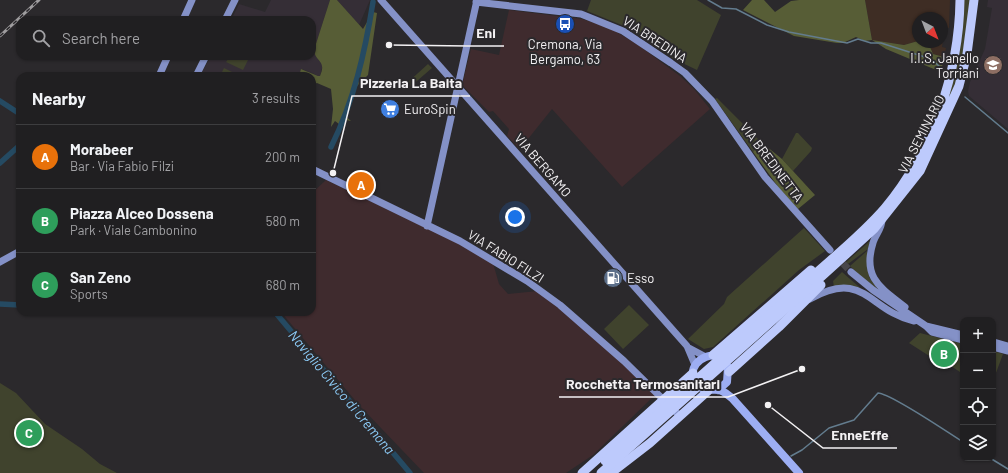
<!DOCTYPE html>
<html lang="en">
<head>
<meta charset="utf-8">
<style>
	:root { --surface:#201f21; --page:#28272a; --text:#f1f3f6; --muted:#a2a2a5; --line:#3d3d3f; --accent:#8c9099 }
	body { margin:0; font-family:Barlow,sans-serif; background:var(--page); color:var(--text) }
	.controls { position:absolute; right:12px; bottom:12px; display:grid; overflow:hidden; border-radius:8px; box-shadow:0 1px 3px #0004 }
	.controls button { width:36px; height:36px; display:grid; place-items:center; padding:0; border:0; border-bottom:1px solid var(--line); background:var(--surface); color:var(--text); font:20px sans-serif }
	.compass { position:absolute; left:912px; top:12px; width:36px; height:36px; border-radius:50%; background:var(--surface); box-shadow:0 1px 3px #0004; rotate:138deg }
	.you { position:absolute; left:515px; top:217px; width:14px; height:14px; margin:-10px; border:3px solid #fff; border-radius:50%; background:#1a73e8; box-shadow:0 0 0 6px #1a73e833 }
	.badge { display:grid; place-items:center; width:26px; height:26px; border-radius:50%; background:var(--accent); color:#fff; font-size:13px; font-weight:700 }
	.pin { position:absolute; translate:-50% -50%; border:2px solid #fff; box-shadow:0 1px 4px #0006 }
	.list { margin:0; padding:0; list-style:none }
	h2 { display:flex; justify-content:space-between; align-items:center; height:52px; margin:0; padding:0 16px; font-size:17px }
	h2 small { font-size:13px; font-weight:400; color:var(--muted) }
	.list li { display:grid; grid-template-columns:26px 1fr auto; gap:12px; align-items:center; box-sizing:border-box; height:64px; padding:0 16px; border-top:1px solid var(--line) }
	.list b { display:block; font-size:15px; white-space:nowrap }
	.list p { margin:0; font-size:13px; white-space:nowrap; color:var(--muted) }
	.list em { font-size:13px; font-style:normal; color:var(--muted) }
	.icon { flex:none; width:22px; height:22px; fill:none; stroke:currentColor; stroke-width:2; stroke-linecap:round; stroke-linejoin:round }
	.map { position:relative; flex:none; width:1008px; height:473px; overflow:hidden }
	.search { position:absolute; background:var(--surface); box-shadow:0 1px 3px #0004; left:16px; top:16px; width:300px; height:44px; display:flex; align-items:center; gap:10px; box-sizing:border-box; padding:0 14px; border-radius:12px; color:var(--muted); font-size:15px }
	.panel { position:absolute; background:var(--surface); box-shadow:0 1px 3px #0004; left:16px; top:72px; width:300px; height:244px; border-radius:12px }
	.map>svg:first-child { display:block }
</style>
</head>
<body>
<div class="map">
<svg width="1008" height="473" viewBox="0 0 1008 473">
	<rect width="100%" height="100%" fill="#2b292c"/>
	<!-- commercial -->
	<path fill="#3e2d24" d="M865 0H950L949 28 945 27 942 47 946 48 944 57 933 54 928 42H942V18H918V41L904 45 872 40Z"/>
	<!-- industrial -->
	<path fill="#3f2b2e" d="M509 10 582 19 610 28 638 45 680 76 694 89 710 109 622 187 552 109 520 149 507 136 509 129 493 111 489 112 462 85 471 49 499 55Z
		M326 180 462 245 493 263 499 284 508 294 538 291 621 361 655 395 593 455 566 473H424L359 405 281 312H312V193Z"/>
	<!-- built -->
	<path fill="#352e36" d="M271 0H330L314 50 323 64 320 76H318L302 69 299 76H200L211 56H312V20H231L239 4 265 12Z
		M337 0H370L359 25Z
		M988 0H1008V129L969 96 968 91 970 82 985 49 992 8 987 7Z"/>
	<!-- green -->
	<path fill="#40432d" d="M591 0H697L721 15 697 70 674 59 629 28 587 11Z
		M963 0H970L964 52 958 82 942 118Z
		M230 56H250L243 70 226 62Z
		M428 64 432 68 410 87 407 83Z
		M224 68 240 76H220Z
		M717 98 761 142 753 152 715 99Z
		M796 133H798L812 148 811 151 793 171 782 159Z
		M804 228 825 251 799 270 713 347 704 349 688 339 724 304 727 297Z
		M870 241 868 249 848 264 846 262Z
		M867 251 869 277 879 290 860 276 850 266Z
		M842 272 865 292 834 287 833 281Z
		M629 305 649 325 623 349 604 329Z
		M920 333 963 344V374L948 364 945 366 909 343Z
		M993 351 1003 354 993 381Z
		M0 383 16 393 45 424 82 449 100 464 117 473H0Z"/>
	<!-- forest -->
	<path fill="#575d36" d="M330 0H337L363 29 373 12 377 13 368 75 357 86 345 116 351 121 341 119 339 124 335 121 331 127 333 109 331 89 317 83 312 85V76H299L301 69 318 76H320C327 60 315 62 314 50Z
		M752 0H764L775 12 791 1 799 0H865L872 40 904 45 918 41V42H928L933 54 944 57 941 72 886 49 872 40 865 41 856 37 843 43H837L794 36 743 10Z
		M761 142 782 159 815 195 798 209 779 188 753 152Z"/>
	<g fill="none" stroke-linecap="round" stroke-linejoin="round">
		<!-- stream -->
		<path stroke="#637c8e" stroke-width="1.5" d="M708 0 722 8 736 9 767 25 789 32 847 43 858 39 871 43H881L931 59 939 66
			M965 97 1008 133
			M791 456 802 450 829 428 854 420 878 393C892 394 947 432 963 442
			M990 458 1008 469"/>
		<!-- canal -->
		<path stroke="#254a62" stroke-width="5.5" d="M0 101 20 114
			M331 147C354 101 365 52 373 2
			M0 163 20 145
			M0 304 20 305
			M275 312 410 473"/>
		<!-- secondary-tunnel -->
		<path stroke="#49474a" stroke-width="7" stroke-dasharray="7 3.5" stroke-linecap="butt" d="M836 256 851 272"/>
		<!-- secondary -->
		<path stroke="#8491c7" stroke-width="7" d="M381 0 687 346 695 365
			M476 2 581 14 623 31 671 63 685 73 712 101 765 177 830 250
			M183 20 192 0
			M225 20 235 0
			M159 76 168 56
			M196 76 206 56
			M312 169 460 241 527 281 560 305 624 361 680 416
			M882 220C882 229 875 235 873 243 862 278 881 288 905 307
			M427 226 477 0
			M0 262 20 251
			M851 272 873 290 926 326 932 332 963 340
			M810 299C864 268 869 311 914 321
			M926 326 963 335
			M993 342 1008 346
			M993 347 1008 351
			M689 348 704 356"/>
		<!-- primary -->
		<path stroke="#9daef3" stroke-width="8" d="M718 390 727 382 728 367 718 356C701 352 683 371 699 386 705 392 711 389 719 390 724 391 728 395 732 398L799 473"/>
		<!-- highway -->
		<path stroke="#bdcafc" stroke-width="9" d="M805 283C831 259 861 236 885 208 932 152 959 73 960 0
			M809 288 874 229 920 171 959 86 967 54 974 0
			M713 355 811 270
			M729 372 779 327 821 285
			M582 473 693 373
			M601 473 609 466
			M611 473 650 443 708 391"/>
		<!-- rail casing -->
		<g stroke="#9f9d9f" stroke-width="3">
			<path id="rail" d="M0 36 39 0"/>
		</g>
		<!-- rail -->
		<use href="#rail" stroke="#2b292c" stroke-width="1.5" stroke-dasharray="4.5" stroke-linecap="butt"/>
		<!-- highway-bridge -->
		<path stroke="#bdcafc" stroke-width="9" d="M605 461 805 283
			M609 466 809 288"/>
	</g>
	<!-- icons -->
	<defs>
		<g id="bus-disc" transform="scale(1)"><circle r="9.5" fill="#1a4fb4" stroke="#2b292c"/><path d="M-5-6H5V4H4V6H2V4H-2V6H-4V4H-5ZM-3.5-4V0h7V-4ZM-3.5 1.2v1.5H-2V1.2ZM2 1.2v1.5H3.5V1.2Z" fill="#fff"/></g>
		<g id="school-disc" transform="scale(1)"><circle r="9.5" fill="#8d6e63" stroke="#2b292c"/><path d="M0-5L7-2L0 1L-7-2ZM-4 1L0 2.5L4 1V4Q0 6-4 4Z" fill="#fff"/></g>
		<g id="supermarket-disc" transform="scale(1)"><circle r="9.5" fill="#3f7fe0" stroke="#2b292c"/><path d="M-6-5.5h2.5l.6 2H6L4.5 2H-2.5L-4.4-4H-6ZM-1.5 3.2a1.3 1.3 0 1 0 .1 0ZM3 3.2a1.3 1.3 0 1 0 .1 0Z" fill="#fff"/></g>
		<g id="fuel-disc" transform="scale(1)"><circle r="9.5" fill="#5c6f8a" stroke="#2b292c"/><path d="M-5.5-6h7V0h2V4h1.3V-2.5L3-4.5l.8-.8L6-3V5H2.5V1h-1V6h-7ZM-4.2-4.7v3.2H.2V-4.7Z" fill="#fff"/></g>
	</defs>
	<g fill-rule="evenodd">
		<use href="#bus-disc" x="565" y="24"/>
		<use href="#school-disc" x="993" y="65"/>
		<use href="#supermarket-disc" x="390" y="109"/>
		<use href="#fuel-disc" x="613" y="278"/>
	</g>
	<g text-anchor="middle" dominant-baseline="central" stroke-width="4" stroke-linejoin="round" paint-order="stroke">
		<!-- street labels -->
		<g font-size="13" fill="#f3f1f3" stroke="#2b292c">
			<text transform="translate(655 39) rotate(33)">VIA BREDINA</text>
			<text transform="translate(921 134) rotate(-63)">VIA SEMINARIO</text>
			<text transform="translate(772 162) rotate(53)">VIA BREDINETTA</text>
			<text transform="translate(543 165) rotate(49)">VIA BERGAMO</text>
			<text transform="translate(506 256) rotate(32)">VIA FABIO FILZI</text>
		</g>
		<!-- poi labels -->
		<g font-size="13" fill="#f3f1f3" stroke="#2b292c" text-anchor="start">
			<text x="565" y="44" text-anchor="middle">Cremona, Via<tspan x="565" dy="15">Bergamo, 63</tspan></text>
			<text x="979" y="58" text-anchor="end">I.I.S. Janello<tspan x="979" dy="15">Torriani</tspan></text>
			<text x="404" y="109">EuroSpin</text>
			<text x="627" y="278">Esso</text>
		</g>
		<!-- water labels -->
		<g font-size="14" font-style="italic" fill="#8ccbf7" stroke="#2b292c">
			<text transform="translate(342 392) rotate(50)">Naviglio Civico di Cremona</text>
		</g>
	</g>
	<!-- callouts -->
	<path fill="none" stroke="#f3f1f3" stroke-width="1.5" d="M389 45L468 46H504M333 173L352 96H470M802 369L728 397H559M768 405L823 448H897"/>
	<g fill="#f3f1f3" stroke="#2b292c" stroke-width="1.5">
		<circle cx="389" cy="45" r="4"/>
		<circle cx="333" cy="173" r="4"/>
		<circle cx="802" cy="369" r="4"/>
		<circle cx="768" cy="405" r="4"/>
	</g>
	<g font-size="14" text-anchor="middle" font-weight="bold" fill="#f3f1f3" stroke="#2b292c" stroke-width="4" stroke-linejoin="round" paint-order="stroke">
		<text x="486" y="38">Eni</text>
		<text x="411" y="88">Pizzeria La Baita</text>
		<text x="643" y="389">Rocchetta Termosanitari</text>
		<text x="860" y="440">EnneEffe</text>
	</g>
</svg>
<div class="controls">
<button>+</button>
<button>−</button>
<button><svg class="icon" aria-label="locate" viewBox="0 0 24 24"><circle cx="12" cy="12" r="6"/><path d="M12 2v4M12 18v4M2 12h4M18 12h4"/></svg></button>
<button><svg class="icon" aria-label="layers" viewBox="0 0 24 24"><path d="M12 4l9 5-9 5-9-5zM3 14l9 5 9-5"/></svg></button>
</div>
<svg class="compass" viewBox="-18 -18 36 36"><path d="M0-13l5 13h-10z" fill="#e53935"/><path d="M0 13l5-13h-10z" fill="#a2a2a5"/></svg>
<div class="you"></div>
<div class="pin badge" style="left:361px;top:185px;background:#e8710a">A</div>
<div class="pin badge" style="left:944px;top:354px;background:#2e9e5b">B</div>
<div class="pin badge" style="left:29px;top:433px;background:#2e9e5b">C</div>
<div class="search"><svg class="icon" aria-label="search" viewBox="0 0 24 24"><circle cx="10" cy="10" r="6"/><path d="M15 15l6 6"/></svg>Search here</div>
<section class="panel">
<h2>Nearby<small>3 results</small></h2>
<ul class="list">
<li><span class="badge" style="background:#e8710a">A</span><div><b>Morabeer</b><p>Bar · Via Fabio Filzi</p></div><em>200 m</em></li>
<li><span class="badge" style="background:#2e9e5b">B</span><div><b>Piazza Alceo Dossena</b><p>Park · Viale Cambonino</p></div><em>580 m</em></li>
<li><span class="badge" style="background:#2e9e5b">C</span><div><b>San Zeno</b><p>Sports</p></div><em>680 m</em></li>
</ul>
</section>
</div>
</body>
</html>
